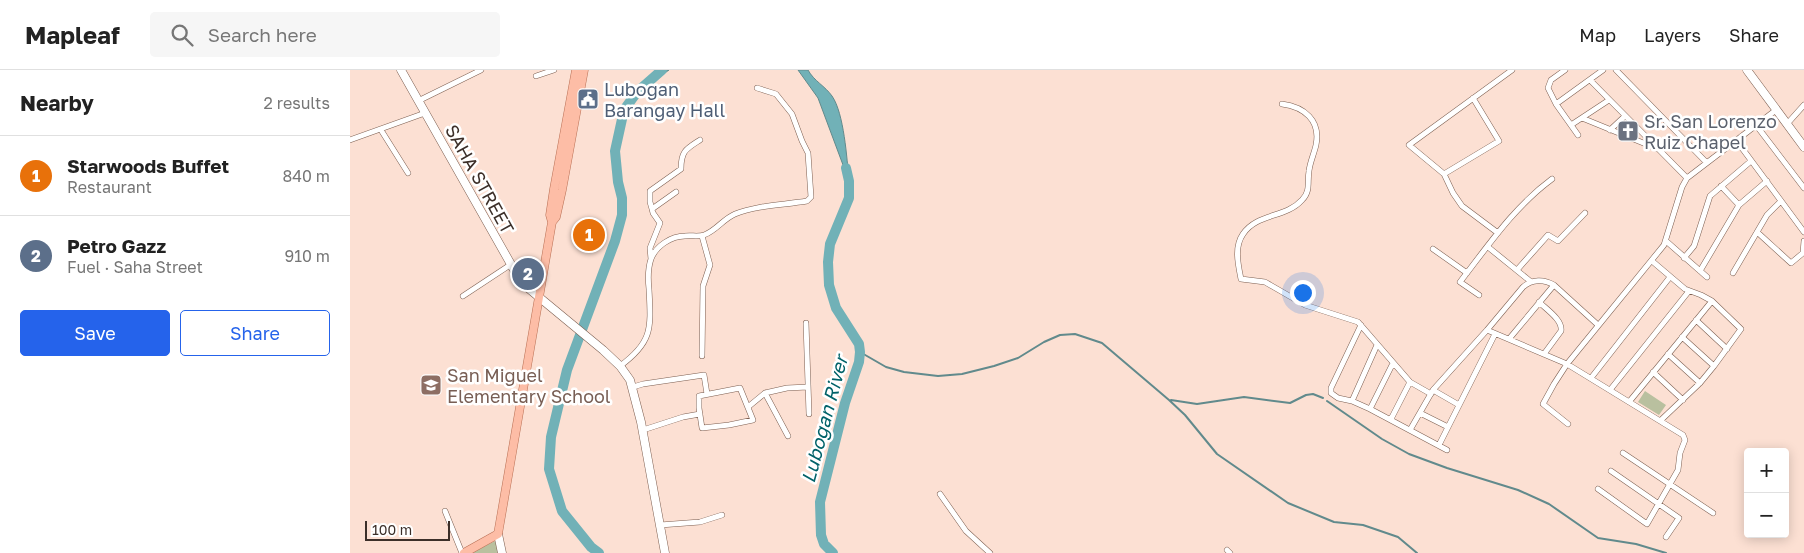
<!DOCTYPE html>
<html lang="en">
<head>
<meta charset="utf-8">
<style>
	:root { --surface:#fff; --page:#f6f6f6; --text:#222; --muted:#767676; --line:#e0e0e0; --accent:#2563eb }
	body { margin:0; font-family:"Golos Text",sans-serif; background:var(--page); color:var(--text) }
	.controls { position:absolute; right:15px; bottom:15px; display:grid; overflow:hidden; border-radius:5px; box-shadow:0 2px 12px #0003 }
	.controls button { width:45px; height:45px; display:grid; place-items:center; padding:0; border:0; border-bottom:1px solid var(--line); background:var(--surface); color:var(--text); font:25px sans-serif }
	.scale { position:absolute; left:15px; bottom:12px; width:85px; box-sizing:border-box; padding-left:5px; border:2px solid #3c2f29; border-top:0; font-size:14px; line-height:18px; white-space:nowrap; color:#3c2f29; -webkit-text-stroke:4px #fff; paint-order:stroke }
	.you { position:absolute; left:952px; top:222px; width:18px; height:18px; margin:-12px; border:4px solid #fff; border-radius:50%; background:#1a73e8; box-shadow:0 0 0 8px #1a73e833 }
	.badge { display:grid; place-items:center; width:32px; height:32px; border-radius:50%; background:var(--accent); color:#fff; font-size:16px; font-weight:700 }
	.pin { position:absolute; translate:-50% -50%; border:2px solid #fff; box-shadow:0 1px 5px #0006 }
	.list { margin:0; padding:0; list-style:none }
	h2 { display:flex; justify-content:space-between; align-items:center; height:65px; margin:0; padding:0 20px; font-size:21px }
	h2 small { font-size:16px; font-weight:400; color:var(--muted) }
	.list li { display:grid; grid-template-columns:32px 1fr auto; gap:15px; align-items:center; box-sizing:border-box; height:80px; padding:0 20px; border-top:1px solid var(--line) }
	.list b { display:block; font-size:19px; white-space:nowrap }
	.list p { margin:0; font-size:16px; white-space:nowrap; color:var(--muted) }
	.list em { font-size:16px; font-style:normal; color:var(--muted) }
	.actions { display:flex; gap:10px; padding:15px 20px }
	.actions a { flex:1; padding:11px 0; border:1px solid var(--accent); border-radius:5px; text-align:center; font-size:18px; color:var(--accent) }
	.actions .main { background:var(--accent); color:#fff }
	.icon { flex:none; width:28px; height:28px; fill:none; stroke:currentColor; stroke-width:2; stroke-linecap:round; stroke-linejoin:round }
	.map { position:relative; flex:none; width:1454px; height:483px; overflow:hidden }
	header { display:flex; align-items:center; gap:30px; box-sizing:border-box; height:70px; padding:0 25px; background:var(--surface); border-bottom:1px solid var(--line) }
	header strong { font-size:24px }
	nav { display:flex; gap:28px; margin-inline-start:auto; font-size:18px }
	.search { width:350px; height:45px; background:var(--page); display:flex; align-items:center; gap:12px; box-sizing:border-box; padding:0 18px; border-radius:5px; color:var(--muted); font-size:19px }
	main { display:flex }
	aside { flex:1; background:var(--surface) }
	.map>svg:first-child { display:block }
</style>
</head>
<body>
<header>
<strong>Mapleaf</strong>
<div class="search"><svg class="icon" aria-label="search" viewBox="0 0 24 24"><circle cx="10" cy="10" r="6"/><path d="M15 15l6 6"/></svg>Search here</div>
<nav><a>Map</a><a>Layers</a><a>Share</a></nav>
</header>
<main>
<aside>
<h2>Nearby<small>2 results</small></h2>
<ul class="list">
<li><span class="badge" style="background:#e8710a">1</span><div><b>Starwoods Buffet</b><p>Restaurant</p></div><em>840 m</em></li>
<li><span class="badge" style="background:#5c6f8a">2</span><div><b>Petro Gazz</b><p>Fuel · Saha Street</p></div><em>910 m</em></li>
</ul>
<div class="actions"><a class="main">Save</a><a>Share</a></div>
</aside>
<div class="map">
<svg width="1454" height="483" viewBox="0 0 1454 483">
	<rect width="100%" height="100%" fill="#fce0d3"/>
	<!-- green -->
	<path fill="#b9c09f" d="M1295 321 1316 335 1309 345 1288 332Z
		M147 470 149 483H121Z"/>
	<!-- water -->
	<path fill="#71b1b7" stroke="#618a8c" d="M308 0H319L287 22 308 1Z
		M448 0H458C464 11 475 16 482 26 494 43 497 89 499 111L468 28Z"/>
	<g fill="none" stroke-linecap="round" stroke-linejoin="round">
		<!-- stream -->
		<path stroke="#618a8c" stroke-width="2" d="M510 282 536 297 554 302 588 306 612 304 644 296 668 288 694 272 710 265 725 264 752 273 819 330 835 345 867 384 938 433 984 452 1013 455 1048 467 1067 483
			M821 330 847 334 894 327 940 333 956 325 963 324 973 328
			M977 331 1032 369 1059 384 1097 398 1168 420 1199 434 1248 468 1286 474 1316 483"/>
		<!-- river -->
		<path stroke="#71b1b7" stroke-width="10" d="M249 483 241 477 212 441 199 399 201 367 217 300 265 171 272 145V128L268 112 265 81 274 40 287 22 312 0
			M483 483 474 474 471 465 470 432 495 333 509 292 510 282 509 274 486 238 479 215 478 192 480 174 499 128V111L496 98"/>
		<!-- street casing -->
		<g stroke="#7d5f51" stroke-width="6">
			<path id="street" d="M1215 0 1201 10 1198 18 1206 34 1228 65
				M1266 0 1356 92
				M186 6 204 0
				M1240 10 1337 108
				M68 31 131 0
				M932 34C954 37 971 50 966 75 964 84 960 92 959 101 957 112 961 121 952 130 936 148 907 143 893 164 884 177 888 194 891 209L915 212 955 235 1008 252 1060 312 1081 324
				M1206 34 1253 0
				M1232 48 1308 79
				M1437 54 1454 35
				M1221 55 1259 30
				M1406 55 1454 118
				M31 60 58 103
				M1260 60 1275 46
				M0 70 75 43
				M1386 70 1454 162
				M1094 104 1149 71 1123 28
				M1371 116 1389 135
				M302 139 300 132V121L331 99C331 81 336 79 350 70
				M1407 162 1441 193 1453 183 1454 171
				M1148 163 1112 136 1103 123 1094 104 1059 75 1162 0
				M1316 171 1357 207
				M1138 177 1180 211
				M1083 179 1117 203
				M1334 188 1344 176 1360 126 1401 91
				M301 189 300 178 310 153 303 143 302 139 326 122
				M1302 191 1335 219 1351 225 1362 231 1391 259 1364 296 1350 313 1310 351
				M1167 200 1198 165 1208 171 1235 143
				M1350 201 1389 135 1417 111
				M1383 203 1417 145 1431 131
				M1129 225 1110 212C1138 176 1164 137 1202 109
				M113 226 160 195
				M1189 232C1196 239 1213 250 1211 261L1194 284
				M1346 250 1377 279
				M456 253 459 344
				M1011 255 981 318V323L988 328 1002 331 1020 339 1097 380
				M1137 260 1217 294 1333 365 1335 370 1330 383 1328 400 1297 454 1248 419
				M1332 267 1364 296
				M1159 269 1204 215
				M1318 284 1350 313
				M352 286 353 216 360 195 352 166
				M270 296C303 272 301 258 299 219 298 210 298 198 301 189 306 176 321 166 335 166 341 165 348 167 354 165 366 161 373 149 385 144 408 135 433 135 457 131L461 127 458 83 452 71 442 44 426 24 407 18
				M1303 302 1333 330
				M1241 308 1320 207
				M283 317 293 314 354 305 357 324
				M390 318 403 350 379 355 352 358 349 338V326Z
				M1083 320 1109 335
				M1260 320 1339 221
				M415 323 438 366
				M1002 331 1027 275
				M1279 332 1362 231
				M398 337 415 323 437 318 458 317
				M1020 339 1043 293
				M1070 343 1098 357
				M1041 349 1060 312
				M1218 354 1193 334 1204 314 1217 294 1314 175 1332 117 1337 108 1426 40
				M293 360 333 347 350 344
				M1060 360 1083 320 1137 260 1173 217C1182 209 1194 209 1204 215L1248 255
				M1089 375 1145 264
				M1273 383 1363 443
				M1261 401 1329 448 1316 467
				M590 424 616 461 640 483
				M95 441 112 483
				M310 455 350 452 372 445
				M877 480 880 483"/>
		</g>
		<!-- secondary casing -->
		<g stroke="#7d5f51" stroke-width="9">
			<path id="secondary" d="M51 0 167 205 178 218 253 280 270 296 280 310 291 352 315 483
				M1397 0 1454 77
				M148 464 152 483"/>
		</g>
		<!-- primary casing -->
		<g stroke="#b86f54" stroke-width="9">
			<path id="primary" d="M202 152 200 145 204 119 226 0
				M114 483 148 464 202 152 206 147 212 120 234 0"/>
		</g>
		<!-- street -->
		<use href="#street" stroke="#fff" stroke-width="5"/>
		<!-- secondary -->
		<use href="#secondary" stroke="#fff" stroke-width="8"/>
		<!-- primary -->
		<use href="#primary" stroke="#fdbda6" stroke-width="8"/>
	</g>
	<!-- icons -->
	<defs>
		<g id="civic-square" transform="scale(1.125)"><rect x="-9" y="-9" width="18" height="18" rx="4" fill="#5c6f8a" stroke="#fff"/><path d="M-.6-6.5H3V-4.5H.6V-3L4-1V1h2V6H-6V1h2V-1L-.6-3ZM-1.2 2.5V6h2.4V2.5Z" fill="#fff"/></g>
		<g id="church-square" transform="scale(1.125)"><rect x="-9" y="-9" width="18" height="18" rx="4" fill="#6b7280" stroke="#fff"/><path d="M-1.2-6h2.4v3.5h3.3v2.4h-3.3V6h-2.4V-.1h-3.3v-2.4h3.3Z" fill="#fff"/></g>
		<g id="school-square" transform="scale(1.125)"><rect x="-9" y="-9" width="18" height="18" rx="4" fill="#8d6e63" stroke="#fff"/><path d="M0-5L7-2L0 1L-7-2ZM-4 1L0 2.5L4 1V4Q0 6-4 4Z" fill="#fff"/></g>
	</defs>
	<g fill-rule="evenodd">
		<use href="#civic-square" x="238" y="29"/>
		<use href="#church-square" x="1278" y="61"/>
		<use href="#school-square" x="81" y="315"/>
	</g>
	<g text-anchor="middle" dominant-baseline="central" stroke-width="5" stroke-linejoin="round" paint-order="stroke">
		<!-- service labels -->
		<g font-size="18" fill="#4e5e75" stroke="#fff" text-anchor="start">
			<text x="254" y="19">Lubogan<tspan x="254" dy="21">Barangay Hall</tspan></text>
		</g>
		<!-- worship labels -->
		<g font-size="18" fill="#5b616d" stroke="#fff" text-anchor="start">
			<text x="1294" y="51">Sr. San Lorenzo<tspan x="1294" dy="21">Ruiz Chapel</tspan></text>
		</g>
		<!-- street labels -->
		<g font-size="18" fill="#3c2f29" stroke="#fff">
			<text transform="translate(130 109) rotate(61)">SAHA STREET</text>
		</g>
		<!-- education labels -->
		<g font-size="18" fill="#785e54" stroke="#fff" text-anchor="start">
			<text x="97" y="305">San Miguel<tspan x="97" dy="21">Elementary School</tspan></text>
		</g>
		<!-- water labels -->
		<g font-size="19" font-style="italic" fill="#016269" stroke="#fff">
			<text transform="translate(474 349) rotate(-75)">Lubogan River</text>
		</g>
	</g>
</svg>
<div class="controls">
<button>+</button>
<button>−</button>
</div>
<div class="scale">100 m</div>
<div class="you"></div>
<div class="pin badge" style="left:239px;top:165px;background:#e8710a">1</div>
<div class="pin badge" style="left:178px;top:204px;background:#5c6f8a">2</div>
</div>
</main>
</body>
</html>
